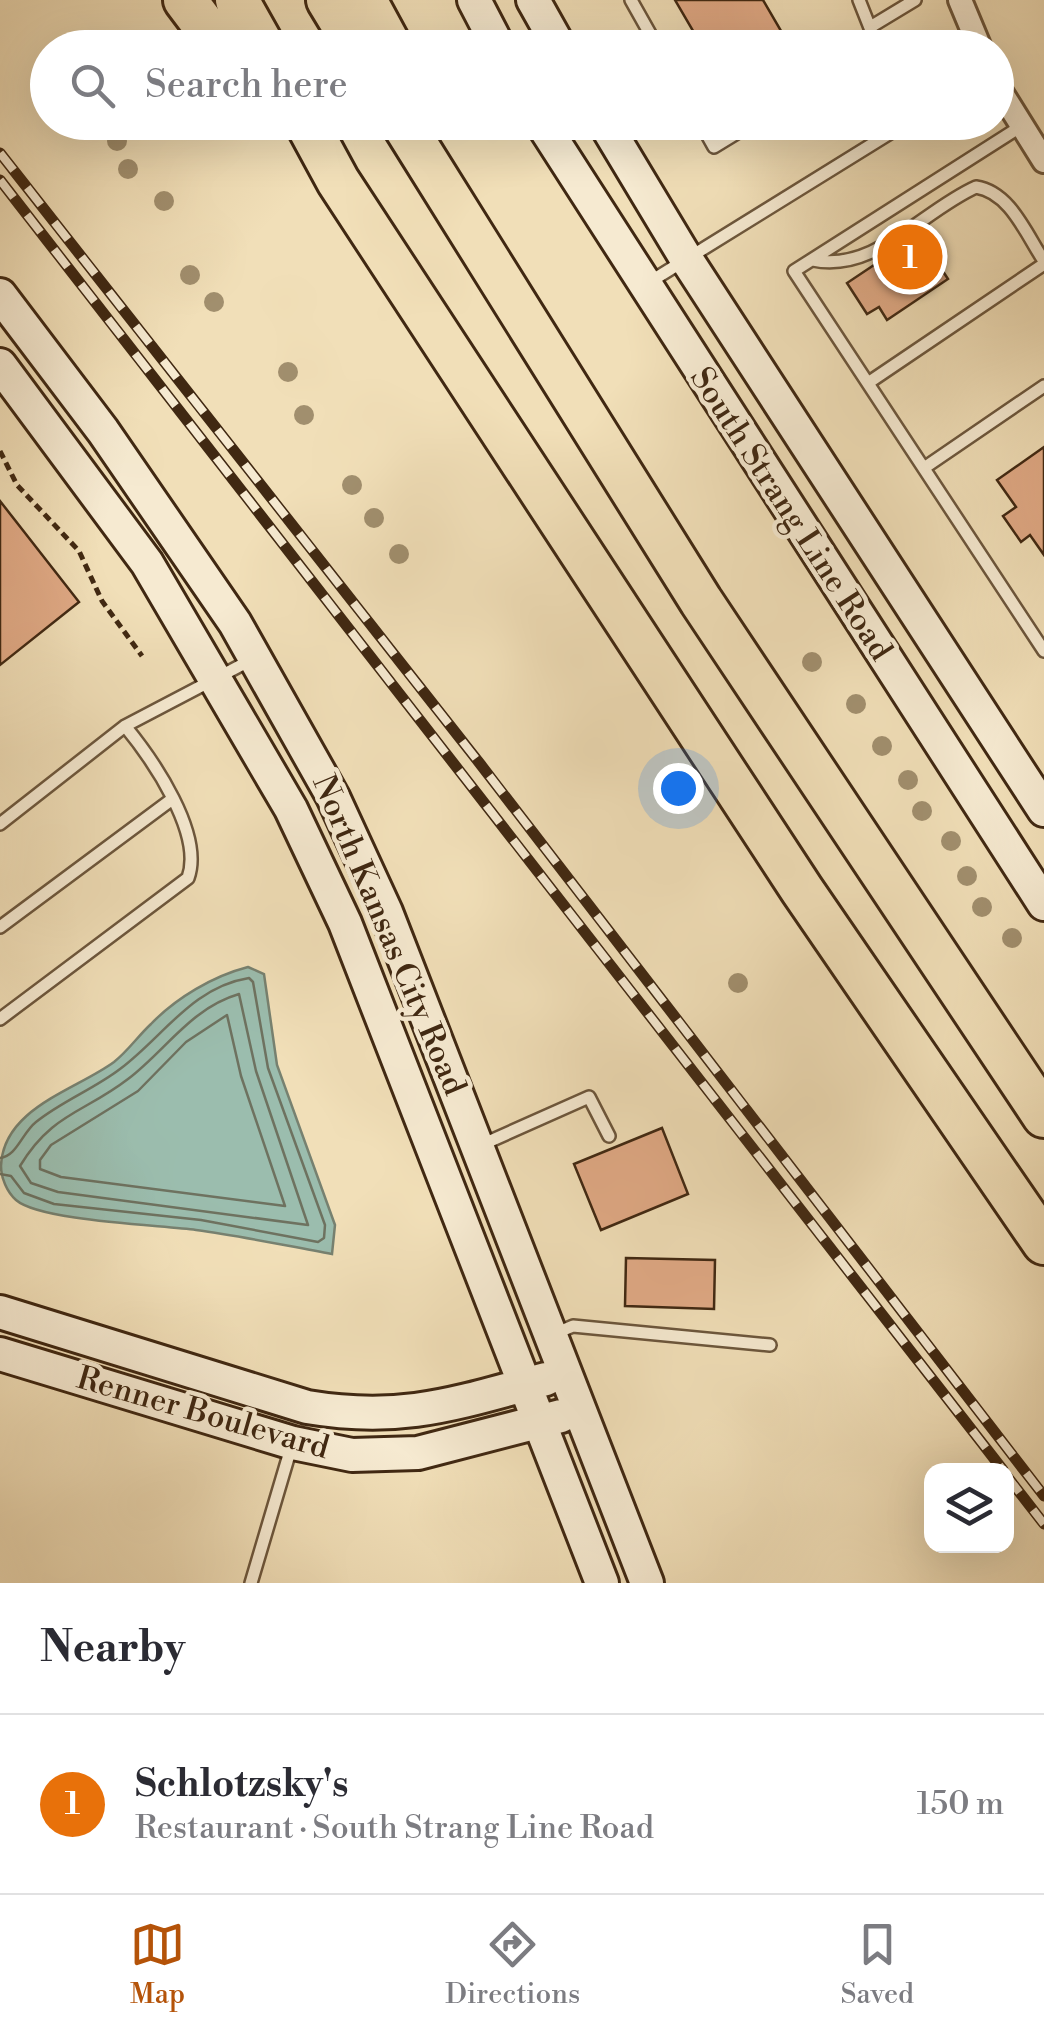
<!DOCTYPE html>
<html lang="en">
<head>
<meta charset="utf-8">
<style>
	:root { --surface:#fff; --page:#f2f2f3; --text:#2b2b33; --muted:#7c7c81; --line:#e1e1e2; --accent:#b45309 }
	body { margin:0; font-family:"Libre Bodoni",serif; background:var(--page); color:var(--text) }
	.controls { position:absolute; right:30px; bottom:30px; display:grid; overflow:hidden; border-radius:20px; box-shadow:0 10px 40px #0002 }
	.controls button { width:90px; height:90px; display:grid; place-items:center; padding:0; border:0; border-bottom:2px solid var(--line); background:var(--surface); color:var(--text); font:50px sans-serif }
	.you { position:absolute; left:678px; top:788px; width:35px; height:35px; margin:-25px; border:8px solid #fff; border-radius:50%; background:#1a73e8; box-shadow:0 0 0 15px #1a73e833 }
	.badge { display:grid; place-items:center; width:65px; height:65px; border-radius:50%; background:var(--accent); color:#fff; font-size:32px; font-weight:700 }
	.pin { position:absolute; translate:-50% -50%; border:5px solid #fff; box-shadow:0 2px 10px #0006 }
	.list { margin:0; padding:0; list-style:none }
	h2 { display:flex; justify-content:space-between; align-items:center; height:130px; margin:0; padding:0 40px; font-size:42px }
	h2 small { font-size:32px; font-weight:400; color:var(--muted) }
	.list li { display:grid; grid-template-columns:65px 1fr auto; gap:30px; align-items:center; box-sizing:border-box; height:180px; padding:0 40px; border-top:2px solid var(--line) }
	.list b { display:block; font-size:38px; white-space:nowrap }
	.list p { margin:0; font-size:32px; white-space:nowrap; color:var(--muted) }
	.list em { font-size:32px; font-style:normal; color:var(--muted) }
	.icon { flex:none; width:55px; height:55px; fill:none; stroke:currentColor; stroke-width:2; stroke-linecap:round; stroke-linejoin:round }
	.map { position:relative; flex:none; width:1044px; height:1583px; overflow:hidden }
	.search { position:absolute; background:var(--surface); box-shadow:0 10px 40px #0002; left:30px; right:30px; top:30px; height:110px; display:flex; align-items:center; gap:25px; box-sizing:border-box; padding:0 35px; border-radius:55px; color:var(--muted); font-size:38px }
	.sheet { height:310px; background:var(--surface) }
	nav { display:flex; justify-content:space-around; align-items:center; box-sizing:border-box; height:140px; border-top:2px solid var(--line); background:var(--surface); font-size:28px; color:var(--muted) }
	nav a { display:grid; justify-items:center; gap:5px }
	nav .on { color:var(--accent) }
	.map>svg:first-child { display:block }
</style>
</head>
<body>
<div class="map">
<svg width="1044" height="1583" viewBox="0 0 1044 1583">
	<rect width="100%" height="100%" fill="#f1dfb8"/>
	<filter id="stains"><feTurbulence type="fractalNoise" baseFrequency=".002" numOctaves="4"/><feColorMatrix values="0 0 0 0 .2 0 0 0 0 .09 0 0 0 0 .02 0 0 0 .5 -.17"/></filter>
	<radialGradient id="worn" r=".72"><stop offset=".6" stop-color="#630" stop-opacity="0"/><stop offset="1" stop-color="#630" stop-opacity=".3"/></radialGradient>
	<!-- water -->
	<path fill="#9bbdae" stroke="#778170" stroke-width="2.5" d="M248 967 264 974 277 1065 335 1225 332 1254C287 1246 242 1236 196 1230 159 1225 40 1221 16 1200 7 1192 1 1178 1 1166 3 1108 76 1090 114 1062 128 1051 138 1036 151 1024 176 998 213 976 248 967Z"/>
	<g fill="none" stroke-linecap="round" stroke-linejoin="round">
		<!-- shore -->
		<path stroke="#6e7260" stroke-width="2.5" d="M239 994 256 1071 308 1225 58 1192 31 1183 20 1166C52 1113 84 1113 128 1079 166 1050 191 1008 239 994Z
			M227 1015 241 1076 285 1206 61 1177 40 1169V1160L51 1145 138 1091 186 1042Z
			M0 1158C17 1156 22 1133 36 1122 62 1101 94 1089 120 1069 163 1037 192 987 249 978L253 982 268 1068 325 1225 324 1238 318 1242 201 1220 54 1204 24 1193 11 1176 0 1174"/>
	</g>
	<!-- building -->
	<path fill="#e1aa86" stroke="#402812" stroke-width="2.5" d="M675 0H763L791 48H703Z
		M919 235 948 279 887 320 879 307 867 314 847 283Z
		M1044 447V555L1030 535 1021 542 1003 516 1016 507 997 480Z
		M0 501 79 602 0 665Z
		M662 1128 688 1194 601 1230 574 1164Z
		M626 1258 715 1260 714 1309 625 1306Z"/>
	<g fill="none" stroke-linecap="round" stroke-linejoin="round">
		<!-- service casing -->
		<g stroke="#6c563c" stroke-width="16">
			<path id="service" d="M631 0 658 48
				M859 0 878 48
				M872 26 915 0
				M700 122 714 147 755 122
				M1020 127 794 271 1044 651
				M813 260C875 273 922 211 976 187 1010 192 1026 234 1044 261
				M648 283 908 122
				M868 383 1044 264
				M924 468 1044 386
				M0 824 125 726 251 660
				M0 927 171 800
				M0 1019 188 878C204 834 153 760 125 726
				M479 1146 589 1097 609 1136
				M554 1334 573 1326 770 1345
				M251 1583 291 1448"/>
		</g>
		<!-- minor casing -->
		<g stroke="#6c563c" stroke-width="28">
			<path id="minor" d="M960 0 980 48
				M996 84 1044 161"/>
		</g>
		<!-- secondary casing -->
		<g stroke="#402812" stroke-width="38">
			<path id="secondary" d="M474 0 499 48
				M533 0 560 48
				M541 122 1044 904
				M604 122 687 260 1044 810
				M0 295 103 431 235 623 333 797 386 912 647 1583
				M0 365 147 563 291 809 345 923 602 1583
				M0 1312 307 1407C403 1423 456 1403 546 1379
				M0 1354 293 1443 352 1455 418 1453 561 1416"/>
		</g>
		<!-- motorway casing -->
		<g stroke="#402812" stroke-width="48">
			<path id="motorway" d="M185 0 221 48
				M237 0 264 48
				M328 0 357 48
				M365 0 391 48
				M306 122 338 181 802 890 1044 1243
				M402 122 701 601 1044 1116"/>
		</g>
		<!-- path -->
		<path stroke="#402812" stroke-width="5" stroke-dasharray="8 5" stroke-linecap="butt" d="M0 451 17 485 79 551 102 601 142 656"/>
		<!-- service -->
		<use href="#service" stroke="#f6ead1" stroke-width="11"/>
		<!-- minor -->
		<use href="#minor" stroke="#f6ead1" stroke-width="22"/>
		<!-- secondary -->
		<use href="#secondary" stroke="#f6ead1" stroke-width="32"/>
		<!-- motorway -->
		<use href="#motorway" stroke="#f1dfb8" stroke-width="42"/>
		<!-- rail casing -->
		<g stroke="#402812" stroke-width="11">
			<path id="rail" d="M0 153 481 765 1044 1496
				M0 180 1003 1470
				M1006 1475 1044 1524"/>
		</g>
		<!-- rail -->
		<use href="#rail" stroke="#f6ead1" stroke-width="8" stroke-dasharray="22" stroke-linecap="butt"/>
	</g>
	<!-- trees -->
	<g fill="#a18f6e">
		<circle cx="117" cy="141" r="10"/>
		<circle cx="128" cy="169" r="10"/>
		<circle cx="164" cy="201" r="10"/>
		<circle cx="190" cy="275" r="10"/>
		<circle cx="214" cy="302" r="10"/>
		<circle cx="288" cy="372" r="10"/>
		<circle cx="304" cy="415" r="10"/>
		<circle cx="352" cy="485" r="10"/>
		<circle cx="374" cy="518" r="10"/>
		<circle cx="399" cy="554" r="10"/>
		<circle cx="812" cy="662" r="10"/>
		<circle cx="856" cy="704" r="10"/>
		<circle cx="882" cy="746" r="10"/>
		<circle cx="908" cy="780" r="10"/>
		<circle cx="922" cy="811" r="10"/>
		<circle cx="951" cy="841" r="10"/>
		<circle cx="967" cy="876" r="10"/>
		<circle cx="982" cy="907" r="10"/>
		<circle cx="1012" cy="938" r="10"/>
		<circle cx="738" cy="983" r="10"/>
	</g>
	<g text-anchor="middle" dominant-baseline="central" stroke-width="9" stroke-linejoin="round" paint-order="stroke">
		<!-- street labels -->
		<g font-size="32" fill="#402812" stroke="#f6ead1">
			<text transform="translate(791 514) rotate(57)">South Strang Line Road</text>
			<text transform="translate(389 935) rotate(67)">North Kansas City Road</text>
			<text transform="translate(203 1413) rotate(16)">Renner Boulevard</text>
		</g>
	</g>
	<rect width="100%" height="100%" filter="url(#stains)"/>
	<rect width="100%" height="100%" fill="url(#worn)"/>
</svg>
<div class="controls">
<button><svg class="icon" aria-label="layers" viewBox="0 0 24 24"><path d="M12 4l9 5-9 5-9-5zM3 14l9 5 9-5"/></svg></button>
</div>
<div class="you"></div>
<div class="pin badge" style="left:910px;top:257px;background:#e8710a">1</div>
<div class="search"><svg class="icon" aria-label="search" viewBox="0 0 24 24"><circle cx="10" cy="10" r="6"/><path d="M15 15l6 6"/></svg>Search here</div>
</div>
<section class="sheet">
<h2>Nearby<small></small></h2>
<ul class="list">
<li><span class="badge" style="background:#e8710a">1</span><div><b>Schlotzsky's</b><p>Restaurant · South Strang Line Road</p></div><em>150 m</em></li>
</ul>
</section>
<nav>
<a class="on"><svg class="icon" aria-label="map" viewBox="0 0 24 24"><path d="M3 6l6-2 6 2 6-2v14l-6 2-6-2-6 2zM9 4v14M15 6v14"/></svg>Map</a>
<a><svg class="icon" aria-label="directions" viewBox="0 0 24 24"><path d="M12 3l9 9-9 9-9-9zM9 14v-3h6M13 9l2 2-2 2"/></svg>Directions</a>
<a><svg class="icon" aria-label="saved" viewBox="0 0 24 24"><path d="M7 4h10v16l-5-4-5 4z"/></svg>Saved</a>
</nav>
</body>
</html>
